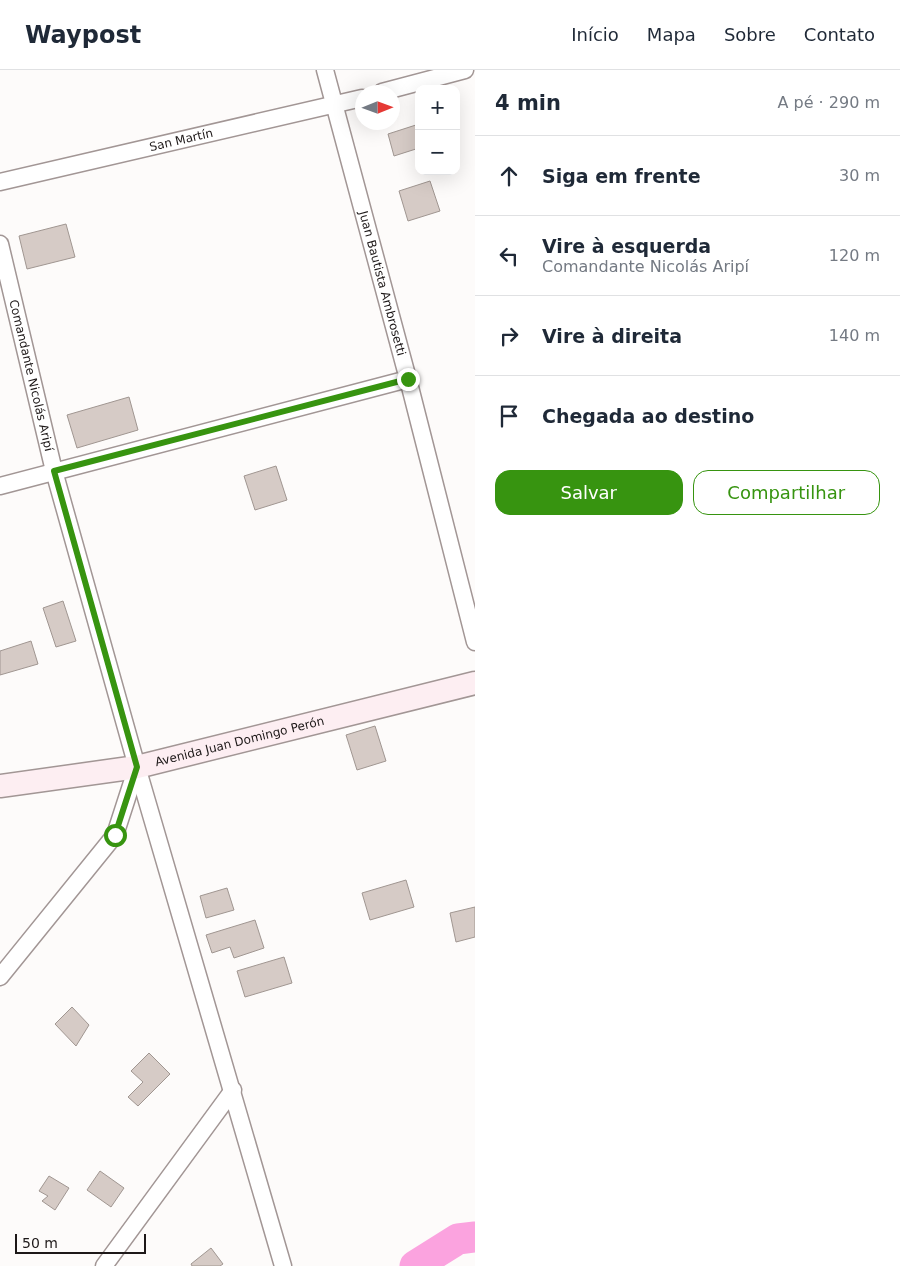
<!DOCTYPE html>
<html lang="pt">
<head>
<meta charset="utf-8">
<style>
	:root { --surface:#fff; --page:#f2f2f3; --text:#1f2937; --muted:#747a83; --line:#e0e1e3; --accent:#379410 }
	body { margin:0; font-family:"DejaVu Sans",sans-serif; background:var(--page); color:var(--text) }
	.controls { position:absolute; right:15px; top:15px; display:grid; overflow:hidden; border-radius:10px; box-shadow:0 5px 20px #0002 }
	.controls button { width:45px; height:45px; display:grid; place-items:center; padding:0; border:0; border-bottom:1px solid var(--line); background:var(--surface); color:var(--text); font:25px sans-serif }
	.compass { position:absolute; left:355px; top:15px; width:45px; height:45px; border-radius:50%; background:var(--surface); box-shadow:0 5px 20px #0002; rotate:89deg }
	.scale { position:absolute; left:15px; bottom:12px; width:131px; box-sizing:border-box; padding-left:5px; border:2px solid #1d1818; border-top:0; font-size:14px; line-height:18px; white-space:nowrap; color:#1d1818; -webkit-text-stroke:4px #fdfbfa; paint-order:stroke }
	.stop { position:absolute; width:15px; height:15px; margin:-11px; border:4px solid #379410; border-radius:50%; background:#fff }
	.stop.end { background:#379410; border-color:#fff; box-shadow:0 1px 5px #0008 }
	.list { margin:0; padding:0; list-style:none }
	h2 { display:flex; justify-content:space-between; align-items:center; height:65px; margin:0; padding:0 20px; font-size:21px }
	h2 small { font-size:16px; font-weight:400; color:var(--muted) }
	.list li { display:grid; grid-template-columns:32px 1fr auto; gap:15px; align-items:center; box-sizing:border-box; height:80px; padding:0 20px; border-top:1px solid var(--line) }
	.list b { display:block; font-size:19px; white-space:nowrap }
	.list p { margin:0; font-size:16px; white-space:nowrap; color:var(--muted) }
	.list em { font-size:16px; font-style:normal; color:var(--muted) }
	.actions { display:flex; gap:10px; padding:15px 20px }
	.actions a { flex:1; padding:11px 0; border:1px solid var(--accent); border-radius:15px; text-align:center; font-size:18px; color:var(--accent) }
	.actions .main { background:var(--accent); color:#fff }
	.icon { flex:none; width:28px; height:28px; fill:none; stroke:currentColor; stroke-width:2; stroke-linecap:round; stroke-linejoin:round }
	.map { position:relative; flex:none; width:475px; height:1196px; overflow:hidden }
	header { display:flex; align-items:center; gap:30px; box-sizing:border-box; height:70px; padding:0 25px; background:var(--surface); border-bottom:1px solid var(--line) }
	header strong { font-size:24px }
	nav { display:flex; gap:28px; margin-inline-start:auto; font-size:18px }
	main { display:flex }
	aside { flex:1; background:var(--surface) }
	.map>svg:first-child { display:block }
</style>
</head>
<body>
<header>
<strong>Waypost</strong>
<nav><a>Início</a><a>Mapa</a><a>Sobre</a><a>Contato</a></nav>
</header>
<main>
<div class="map">
<svg width="475" height="1196" viewBox="0 0 475 1196">
	<rect width="100%" height="100%" fill="#fdfbfa"/>
	<g fill="none" stroke-linecap="round" stroke-linejoin="round">
		<!-- river -->
		<path stroke="#fba3df" stroke-width="31" d="M415 1196 458 1169 475 1167"/>
	</g>
	<!-- building -->
	<path fill="#d6cbc6" stroke="#a09691" d="M419 54V78L394 86 388 64Z
		M430 111 440 141 408 151 399 121Z
		M66 154 75 187 27 199 19 166Z
		M129 327 138 360 77 378 67 345Z
		M276 396 287 430 255 440 244 406Z
		M63 531 76 571 56 577 43 538Z
		M31 571 38 594 0 605V581Z
		M375 656 386 691 357 700 346 665Z
		M406 810 414 837 370 850 362 823Z
		M227 818 234 840 206 848 200 826Z
		M475 837V867L456 872 450 843Z
		M255 850 264 878 234 888 230 877 212 883 206 865Z
		M284 887 292 913 245 927 237 901Z
		M72 937 89 955 76 976 55 954Z
		M149 983 170 1004 138 1036 128 1027 143 1012 131 1001Z
		M100 1101 124 1118 111 1137 87 1120Z
		M49 1106 69 1118 55 1140 42 1131 48 1126 39 1121Z
		M211 1178 223 1194 220 1196H192L191 1194Z"/>
	<g fill="none" stroke-linecap="round" stroke-linejoin="round">
		<!-- street casing -->
		<g stroke="#a29695" stroke-width="19">
			<g id="street">
				<path id="s1" d="M325 0 408 309 475 572"/>
				<path d="M382 22 465 0"/>
				<path id="s2" d="M0 112 362 28"/>
				<path id="s3" d="M0 174 54 401 137 697 283 1196"/>
				<path d="M0 416 408 309"/>
				<path d="M0 907 115 765 137 697"/>
				<path d="M104 1196 233 1020"/>
			</g>
		</g>
		<!-- secondary casing -->
		<g stroke="#a29695" stroke-width="25">
			<g id="secondary">
				<path id="s4" d="M0 716 137 697 475 613"/>
			</g>
		</g>
		<!-- street -->
		<use href="#street" stroke="#fff" stroke-width="16"/>
		<!-- secondary -->
		<use href="#secondary" stroke="#fdeef2" stroke-width="22"/>
	</g>
	<g fill="none" stroke-linecap="round" stroke-linejoin="round">
		<!-- route -->
		<path stroke="#379410" stroke-width="6" d="M115 765 137 697 54 401 408 309"/>
	</g>
	<g text-anchor="middle" dominant-baseline="central" stroke-width="4.5" stroke-linejoin="round" paint-order="stroke">
		<!-- street labels -->
		<g font-size="12" fill="#1d1818" stroke="#fdfbfa">
			<text stroke="none"><textPath href="#s2" startOffset="186">San Martín</textPath></text>
			<text stroke="none"><textPath href="#s1" startOffset="221">Juan Bautista Ambrosetti</textPath></text>
			<text stroke="none"><textPath href="#s3" startOffset="135">Comandante Nicolás Aripí</textPath></text>
			<text stroke="none"><textPath href="#s4" startOffset="244">Avenida Juan Domingo Perón</textPath></text>
		</g>
	</g>
</svg>
<div class="controls">
<button>+</button>
<button>−</button>
</div>
<svg class="compass" viewBox="-18 -18 36 36"><path d="M0-13l5 13h-10z" fill="#e53935"/><path d="M0 13l5-13h-10z" fill="#747a83"/></svg>
<div class="scale">50 m</div>
<div class="stop" style="left:115px;top:765px"></div>
<div class="stop end" style="left:408px;top:309px"></div>
</div>
<aside>
<h2>4 min<small>A pé · 290 m</small></h2>
<ul class="list">
<li><svg class="icon" aria-label="ahead" viewBox="0 0 24 24"><path d="M12 20V5M6 11l6-6 6 6"/></svg><div><b>Siga em frente</b></div><em>30 m</em></li>
<li><svg class="icon" aria-label="left" viewBox="0 0 24 24"><path d="M17 20v-9H6M10 6l-5 5 5 5"/></svg><div><b>Vire à esquerda</b><p>Comandante Nicolás Aripí</p></div><em>120 m</em></li>
<li><svg class="icon" aria-label="right" viewBox="0 0 24 24"><path d="M7 20v-9h11M14 6l5 5-5 5"/></svg><div><b>Vire à direita</b></div><em>140 m</em></li>
<li><svg class="icon" aria-label="arrive" viewBox="0 0 24 24"><path d="M6 21V4h12l-3 4 3 4H6"/></svg><div><b>Chegada ao destino</b></div></li>
</ul>
<div class="actions"><a class="main">Salvar</a><a>Compartilhar</a></div>
</aside>
</main>
</body>
</html>
